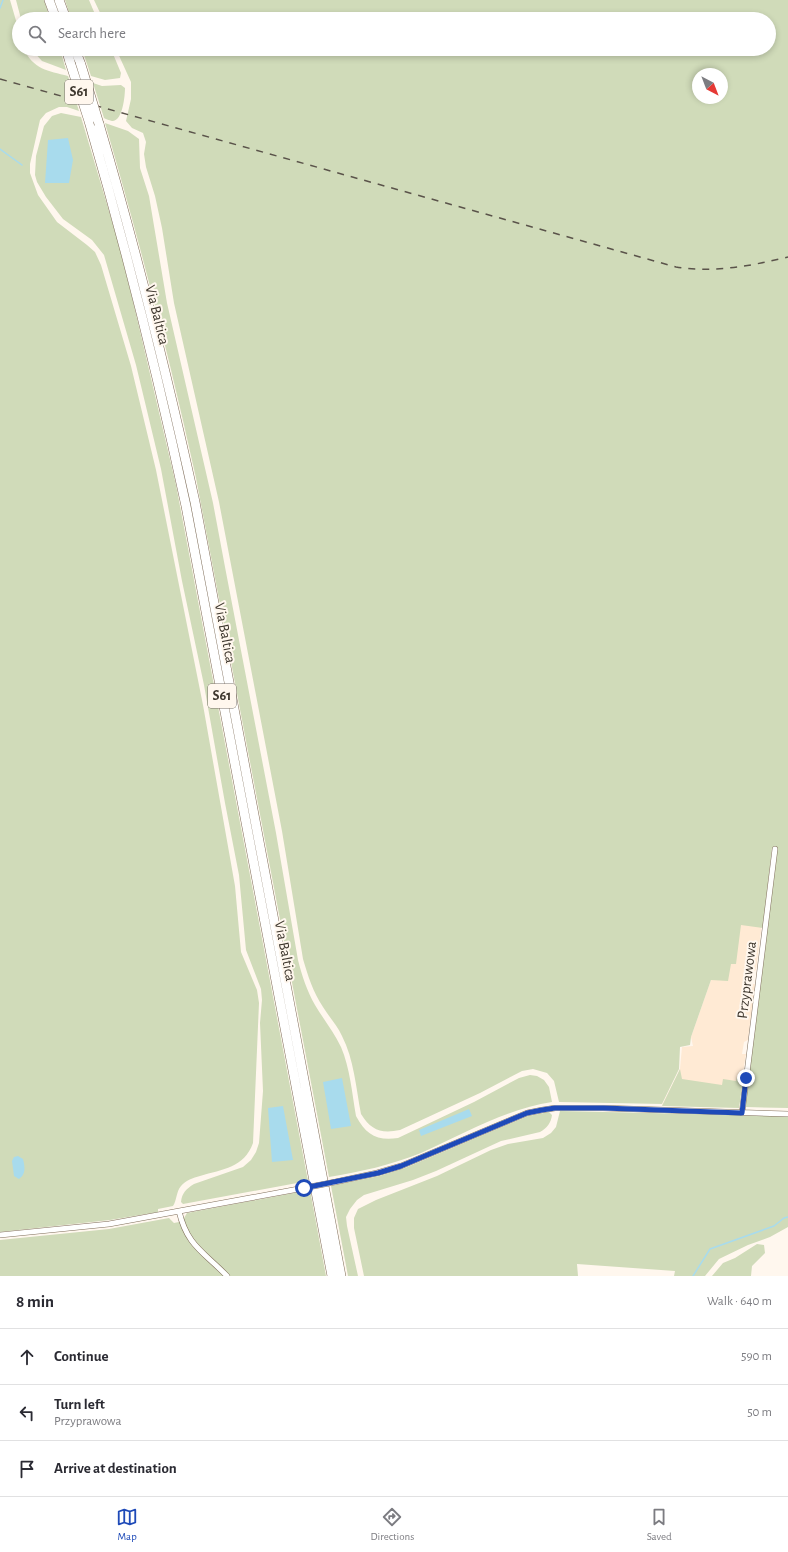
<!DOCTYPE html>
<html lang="en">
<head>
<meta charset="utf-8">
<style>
	:root { --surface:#fff; --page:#f7f7f7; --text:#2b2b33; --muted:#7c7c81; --line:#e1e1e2; --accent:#1e4ab8 }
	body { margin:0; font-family:"Alegreya Sans",sans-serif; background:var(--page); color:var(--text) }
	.compass { position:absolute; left:692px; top:68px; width:36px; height:36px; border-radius:50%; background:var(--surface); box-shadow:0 2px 6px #0003; rotate:138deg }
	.stop { position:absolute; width:12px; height:12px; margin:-9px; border:3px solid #1e4ab8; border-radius:50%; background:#fff }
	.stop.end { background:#1e4ab8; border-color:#fff; box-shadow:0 1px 4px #0008 }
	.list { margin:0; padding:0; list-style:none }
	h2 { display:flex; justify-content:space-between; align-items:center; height:52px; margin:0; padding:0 16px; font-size:17px }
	h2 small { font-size:13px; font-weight:400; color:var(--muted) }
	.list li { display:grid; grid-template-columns:26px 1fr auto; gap:12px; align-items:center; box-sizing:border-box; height:56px; padding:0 16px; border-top:1px solid var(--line) }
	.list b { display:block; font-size:15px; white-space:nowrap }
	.list p { margin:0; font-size:13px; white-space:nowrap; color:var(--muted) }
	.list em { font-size:13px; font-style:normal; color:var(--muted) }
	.icon { flex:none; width:22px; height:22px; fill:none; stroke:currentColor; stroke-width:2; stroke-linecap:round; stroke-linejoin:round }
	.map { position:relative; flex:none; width:788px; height:1276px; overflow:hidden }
	.search { position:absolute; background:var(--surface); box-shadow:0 2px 6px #0003; left:12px; right:12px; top:12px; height:44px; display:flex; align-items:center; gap:10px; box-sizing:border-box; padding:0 14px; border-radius:22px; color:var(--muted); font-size:15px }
	.sheet { height:220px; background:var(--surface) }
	nav { display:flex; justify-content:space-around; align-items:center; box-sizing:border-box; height:56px; border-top:1px solid var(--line); background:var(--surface); font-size:11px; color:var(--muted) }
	nav a { display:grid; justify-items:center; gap:2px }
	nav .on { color:var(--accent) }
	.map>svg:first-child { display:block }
</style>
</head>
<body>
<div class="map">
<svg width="788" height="1276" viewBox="0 0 788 1276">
	<rect width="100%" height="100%" fill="#fff7ee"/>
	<!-- built -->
	<path fill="#ffead4" d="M762 923 756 970 752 972 751 984H755L748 1040 744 1042 742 1054H746L743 1073H741L740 1076 743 1081 662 1105 680 1069 682 1047 693 1046 691 1037 711 980 709 927Z"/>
	<!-- green -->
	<path fill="#d0dbb9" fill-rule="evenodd" d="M0 0H10L19 31V49H24C33 69 48 71 68 76L79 111 67 107H59L46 113 40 120 30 164V173L38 195 57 222 87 245 95 252 101 265 131 366 156 470 203 705 235 886 241 952 257 990 259 1003 253 1143C244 1168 223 1169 200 1176 193 1178 186 1180 181 1186 176 1192 177 1200 173 1206L158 1209V1212L110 1220 0 1232Z
		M16 0H44L50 19H21Z
		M65 0H89L97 19H71Z
		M94 0H788V1108L746 1107 745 1103 777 848H772L763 928 741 925 736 964H731L728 981 711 980 691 1037 690 1045 680 1047 679 1069 662 1104 559 1102 554 1081 547 1073 533 1069 522 1071 480 1093 400 1130C381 1134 371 1130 361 1114 356 1088 354 1059 342 1036 337 1025 329 1017 323 1007 313 992 308 976 303 959L282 831 219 502 174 303 162 228 155 196 146 167 144 154 146 142 143 133 132 128 126 121 131 99V82L116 49H769V19H103ZM698 74H722V98H698Z
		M31 49H60L66 70 42 61Z
		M82 49H111L121 73 120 78 105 80 91 76Z
		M93 83 102 86 121 85 125 88C125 95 123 120 113 121 111 121 106 119 104 118Z
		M61 113 81 117 117 238 132 297 176 485 308 1181 183 1204 181 1202C182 1193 186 1189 194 1184L243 1167 251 1160 256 1152 259 1143 263 1091 260 1023 262 1000 261 989 246 950 239 875 225 803 204 685 182 581 161 469 136 365 104 255 92 240 63 219 46 197 37 182 35 175 36 156 44 126 52 116Z
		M105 123 128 131 139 139 140 168 149 196 167 303 213 503 225 567 276 833 298 960C302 976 307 991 315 1005 324 1020 334 1032 341 1047 350 1068 352 1093 356 1116 366 1135 377 1141 398 1138L474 1102 519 1078 530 1075 537 1076 544 1080 549 1087 552 1102C506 1109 463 1134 421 1153 391 1165 360 1172 329 1177L196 478C170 359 139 240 105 123Z
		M680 1069 682 1079 722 1085 723 1079 736 1081 737 1077 740 1078 743 1081 739 1108 662 1106Z
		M560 1111 788 1116V1227L770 1237 748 1245 719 1259 705 1276H674L675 1271 577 1264 578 1276H364L354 1228V1218L358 1209 376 1200 437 1176 491 1150 508 1144 543 1138 551 1133 556 1127Z
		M549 1112 552 1115C551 1123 547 1128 540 1132L501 1141 436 1171 413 1180 364 1195 357 1200 350 1209 346 1217 347 1226 358 1276H348L331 1186 379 1176 405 1168 528 1116Z
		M310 1190 326 1276H0V1240L109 1229 169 1218 174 1223 184 1221V1218L187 1213Z
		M757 1244 764 1245 765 1253 752 1266 751 1276H712L723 1263 735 1258Z"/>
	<!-- water -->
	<path fill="#a8dbed" d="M68 138 73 160 69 183H45L48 140Z
		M342 1078 351 1126 331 1129 323 1082Z
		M283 1106 293 1160 272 1162 268 1108Z
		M469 1109 472 1116 421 1136 419 1130Z
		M18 1156 23 1159C25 1167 26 1174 19 1179L14 1176 12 1161 14 1157Z"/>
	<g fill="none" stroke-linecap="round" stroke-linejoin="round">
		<!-- stream -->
		<path stroke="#a8dbed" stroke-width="1.5" d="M0 8 3 0
			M0 149 22 165
			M693 1276 710 1249 774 1226 784 1218 788 1217"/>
		<!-- street casing -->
		<g stroke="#7f6e5a" stroke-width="6">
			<path id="street" d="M742 1113 775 849
				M335 1182 377 1173 401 1166 508 1121 527 1113 542 1110 555 1108H603L788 1114
				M179 1211C187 1246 204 1252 227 1276
				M0 1235 109 1224 304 1188"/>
		</g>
		<!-- highway casing -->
		<g stroke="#7f6e5a" stroke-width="10">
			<path id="highway" d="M49 0 56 19
				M59 0 66 19
				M66 49 70 62
				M75 49 81 65
				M89 121C126 248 158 376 186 506L332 1276
				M99 124C136 249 167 375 195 502L341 1276"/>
		</g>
		<!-- street -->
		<use href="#street" stroke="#fff" stroke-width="5"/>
		<!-- highway -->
		<use href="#highway" stroke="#fff" stroke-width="9"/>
		<!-- rail -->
		<path stroke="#5a534a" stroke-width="1.5" stroke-dasharray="7 7" stroke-linecap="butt" d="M0 79 676 267C715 273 750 266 788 257"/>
		<!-- street-bridge casing -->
		<g stroke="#7f6e5a" stroke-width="6" stroke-linecap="butt">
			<path id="street-bridge" d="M304 1188 335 1182"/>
		</g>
		<!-- highway-bridge casing -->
		<g stroke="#7f6e5a" stroke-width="10" stroke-linecap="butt">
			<path id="highway-bridge" d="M70 62 89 121
				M81 65 99 124"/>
		</g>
		<!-- street-bridge -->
		<use href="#street-bridge" stroke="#fff" stroke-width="5"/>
		<!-- highway-bridge -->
		<use href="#highway-bridge" stroke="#fff" stroke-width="9"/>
	</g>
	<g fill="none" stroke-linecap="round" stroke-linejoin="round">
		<!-- route -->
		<path stroke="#1e4ab8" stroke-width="5" d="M304 1188 378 1173 401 1166 508 1121 527 1113 542 1110 555 1108H603L742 1113 746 1078"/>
	</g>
	<g text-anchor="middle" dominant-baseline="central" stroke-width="4" stroke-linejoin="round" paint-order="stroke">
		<!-- shield labels -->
		<g fill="#fff7ee" stroke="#787168" stroke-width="1">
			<rect x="65" y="80" width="28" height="24" rx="3"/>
			<rect x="208" y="684" width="28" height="24" rx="3"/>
		</g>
		<g font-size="14" font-weight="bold" fill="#3e372e">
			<text x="79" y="92">S61</text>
			<text x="222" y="696">S61</text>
		</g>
		<!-- street labels -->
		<g font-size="15" fill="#3e372e" stroke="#fff7ee">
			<text transform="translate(157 315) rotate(76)">Via Baltica</text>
			<text transform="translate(225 633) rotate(79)">Via Baltica</text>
			<text transform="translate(285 951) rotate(79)">Via Baltica</text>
			<text transform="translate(747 980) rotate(-83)">Przyprawowa</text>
		</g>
	</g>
</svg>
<svg class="compass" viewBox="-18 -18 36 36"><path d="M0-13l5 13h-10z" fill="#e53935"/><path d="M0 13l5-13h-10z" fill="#7c7c81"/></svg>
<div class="stop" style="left:304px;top:1188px"></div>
<div class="stop end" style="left:746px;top:1078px"></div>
<div class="search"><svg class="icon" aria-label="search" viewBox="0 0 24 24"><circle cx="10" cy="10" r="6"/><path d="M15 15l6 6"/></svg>Search here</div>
</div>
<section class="sheet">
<h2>8 min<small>Walk · 640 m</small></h2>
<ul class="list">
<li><svg class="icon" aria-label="ahead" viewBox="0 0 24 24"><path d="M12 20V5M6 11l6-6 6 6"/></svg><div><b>Continue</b></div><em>590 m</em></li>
<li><svg class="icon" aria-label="left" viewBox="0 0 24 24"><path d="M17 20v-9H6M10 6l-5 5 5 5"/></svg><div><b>Turn left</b><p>Przyprawowa</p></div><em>50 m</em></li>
<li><svg class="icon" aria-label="arrive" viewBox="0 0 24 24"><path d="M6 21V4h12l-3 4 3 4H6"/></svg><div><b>Arrive at destination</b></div></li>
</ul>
</section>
<nav>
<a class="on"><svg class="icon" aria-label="map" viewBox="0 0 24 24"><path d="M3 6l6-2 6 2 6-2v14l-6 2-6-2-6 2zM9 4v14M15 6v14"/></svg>Map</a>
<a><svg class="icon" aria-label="directions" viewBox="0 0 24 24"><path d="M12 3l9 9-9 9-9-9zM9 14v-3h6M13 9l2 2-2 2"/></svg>Directions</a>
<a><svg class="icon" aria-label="saved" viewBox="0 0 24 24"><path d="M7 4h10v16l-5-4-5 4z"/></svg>Saved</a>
</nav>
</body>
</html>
